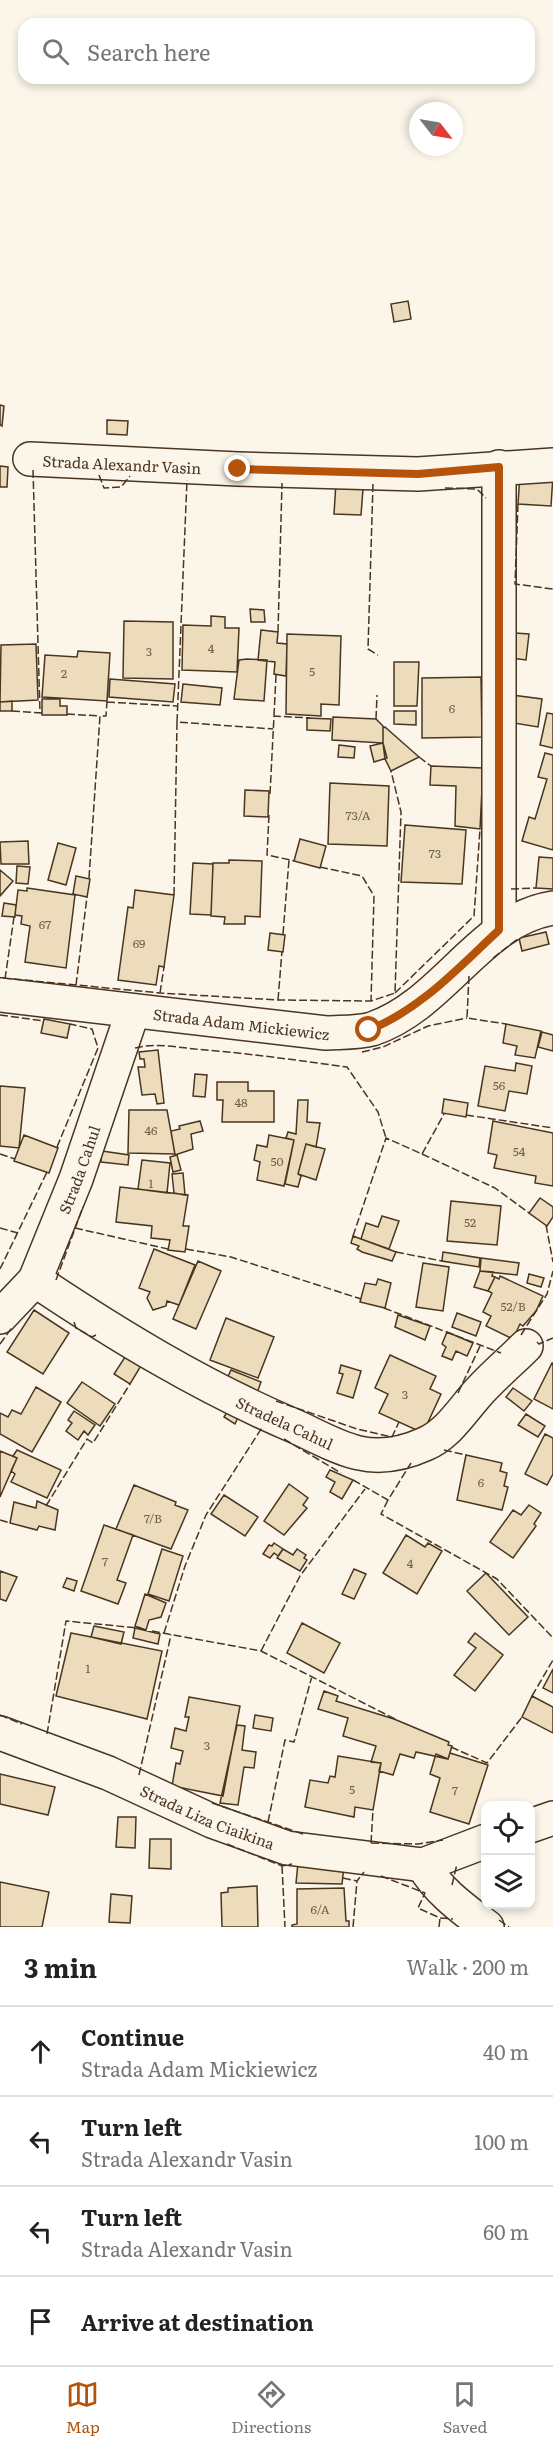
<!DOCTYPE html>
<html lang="en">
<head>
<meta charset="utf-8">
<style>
	:root { --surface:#fff; --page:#f6f6f6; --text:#222; --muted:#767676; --line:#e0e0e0; --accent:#b45309 }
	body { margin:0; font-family:Literata,serif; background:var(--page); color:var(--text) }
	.controls { position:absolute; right:18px; bottom:18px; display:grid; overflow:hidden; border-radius:12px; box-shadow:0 3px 9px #0003 }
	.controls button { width:54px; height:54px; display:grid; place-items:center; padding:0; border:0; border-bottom:2px solid var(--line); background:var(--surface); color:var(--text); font:30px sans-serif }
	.compass { position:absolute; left:409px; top:102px; width:54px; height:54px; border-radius:50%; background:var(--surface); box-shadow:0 3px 9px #0003; rotate:121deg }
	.stop { position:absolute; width:18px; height:18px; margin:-14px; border:4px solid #b45309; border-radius:50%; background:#fff }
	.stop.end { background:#b45309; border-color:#fff; box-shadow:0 2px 6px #0008 }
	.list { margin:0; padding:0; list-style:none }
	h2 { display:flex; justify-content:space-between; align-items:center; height:78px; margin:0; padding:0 24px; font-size:26px }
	h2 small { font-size:20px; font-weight:400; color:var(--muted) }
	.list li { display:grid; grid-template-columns:39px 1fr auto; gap:18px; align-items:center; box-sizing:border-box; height:90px; padding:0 24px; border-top:2px solid var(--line) }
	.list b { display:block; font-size:22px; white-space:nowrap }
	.list p { margin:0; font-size:20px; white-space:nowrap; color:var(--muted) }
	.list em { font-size:20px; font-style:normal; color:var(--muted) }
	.icon { flex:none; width:33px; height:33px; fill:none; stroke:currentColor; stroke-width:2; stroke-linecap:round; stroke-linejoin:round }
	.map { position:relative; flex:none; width:553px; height:1927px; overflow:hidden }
	.search { position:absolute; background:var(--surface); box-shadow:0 3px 9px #0003; left:18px; right:18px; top:18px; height:66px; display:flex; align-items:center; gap:15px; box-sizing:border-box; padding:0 21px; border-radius:18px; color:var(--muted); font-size:22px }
	.sheet { height:438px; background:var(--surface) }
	nav { display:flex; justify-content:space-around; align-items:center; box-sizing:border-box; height:84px; border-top:2px solid var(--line); background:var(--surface); font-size:16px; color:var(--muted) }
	nav a { display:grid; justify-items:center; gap:3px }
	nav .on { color:var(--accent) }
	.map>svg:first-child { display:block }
</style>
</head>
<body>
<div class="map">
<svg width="553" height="1927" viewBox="0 0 553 1927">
	<rect width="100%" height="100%" fill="#fbf6e9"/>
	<!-- building -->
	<path fill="#ecdcbc" stroke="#4a3520" stroke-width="1.5" d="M408 301 411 319 394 322 391 304Z
		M0 405 4 406 2 426 0 425Z
		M107 420 128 421 127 435 107 434Z
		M0 466 8 467 7 487H0Z
		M520 474 553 475 551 506 518 504Z
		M336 482 363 489 361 515 334 514Z
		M250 609 264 610 265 622H251Z
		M211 616 225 617V628H239L237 672 182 670 183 625 211 626Z
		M124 621 173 622V679L123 678Z
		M261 630 278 632 277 643 287 644 286 676 274 674 275 662 258 660Z
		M515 633 529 634 526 660 511 658Z
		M287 634 341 636 339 705 321 704V716L286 714Z
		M36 644 38 700 0 702 1 645Z
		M78 651 110 653 107 701 42 697 45 655 77 657Z
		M247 659 267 660 264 701 234 699 239 660Z
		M394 662H419L417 706H394Z
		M481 677 482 737 422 738V678Z
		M110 679 175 684 173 702 109 697Z
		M183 684 222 688 220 705 181 702Z
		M512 695 542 699 538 727 508 722Z
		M42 699H60V706H67V715H42Z
		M12 701V711H0V702Z
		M394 711H416V725L394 724Z
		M547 713 553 714V748L540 745Z
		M333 717 376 719 383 726V743L332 740Z
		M307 718 331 719 330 731 307 730Z
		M385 727 419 757 391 771 385 759 383 743V728Z
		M383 743 387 758 374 762 370 746Z
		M339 745 355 747 354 758 338 757Z
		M545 753 553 755V850L522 841 529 817 535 819 547 779 538 777Z
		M431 766 483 768 480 829 455 826 456 786 430 785Z
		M330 783 389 786 387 846 328 844Z
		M245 790 269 791 268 817 244 816Z
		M405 825 466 830 462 884 401 882Z
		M300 839 326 846 320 868 294 861Z
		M28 841 29 864H1L0 842Z
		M58 843 76 848 66 885 48 880Z
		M539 857 553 858V889L536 888Z
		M229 860 262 861 260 917 245 916V924H224L225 917 211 916 213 863H229Z
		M193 863 213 864 211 915 190 914Z
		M17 866 30 867 28 884 16 883Z
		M0 870 13 881 0 896Z
		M76 876 90 879 87 897 73 894Z
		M27 888 75 895 66 968 25 962 30 926 21 924 22 916 15 915 18 890 27 891Z
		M135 890 174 895 164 967 159 966 156 985 118 980 128 907 133 908Z
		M4 903 16 905 15 917 2 916Z
		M546 932 549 944 522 951 519 938Z
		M270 933 285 935 283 952 268 950Z
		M44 1019 70 1024 67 1038 41 1033Z
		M506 1024 541 1031 535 1058 515 1055 517 1046 503 1043Z
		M542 1032 553 1035V1051L538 1047Z
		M158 1050 164 1103 157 1104 155 1094 142 1095 138 1067H145L144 1059H140L139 1052Z
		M516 1063 532 1066 527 1094 509 1091 505 1111 478 1106 485 1066 515 1071Z
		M195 1074 207 1075 205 1097 193 1096Z
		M217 1082H248V1091H274V1122H222L223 1100H217Z
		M0 1086 25 1088 19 1148 0 1146Z
		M444 1099 468 1103 466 1117 442 1113Z
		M298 1100H308L307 1122 320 1123 316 1147 306 1144 298 1174 301 1176 298 1187 285 1184 294 1140 286 1138 288 1132 296 1134Z
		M129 1110H167L175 1154 128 1153Z
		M200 1121 203 1131 191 1134 193 1149 175 1155 171 1131 180 1129 179 1126Z
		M493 1121 553 1133V1186L535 1183 536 1176 494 1168 497 1155 488 1153Z
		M24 1135 58 1148 49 1173 14 1161Z
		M269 1135 294 1140 284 1186 257 1180 260 1162 254 1160 257 1145 267 1147Z
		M306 1144 325 1149 316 1180 298 1174Z
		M102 1151 129 1155 128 1165 101 1162Z
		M177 1155 181 1170 173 1172 170 1157Z
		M142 1160 170 1163 167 1193 138 1189Z
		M183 1173 185 1195 174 1193 172 1174Z
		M120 1187 188 1195 183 1226H189L185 1252 168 1250 170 1240 151 1238 152 1226 116 1222Z
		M540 1198 553 1207V1217L547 1226 529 1213Z
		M451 1201 501 1206 497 1245 447 1241Z
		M382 1216 399 1221 389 1249 361 1239 366 1223 378 1227Z
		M353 1236 396 1252 392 1261 362 1252 357 1249 359 1246 351 1243Z
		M154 1249 195 1265 179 1305 167 1301 166 1306 153 1310 147 1298 150 1292 139 1288Z
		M443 1252 480 1258 479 1267 442 1261Z
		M481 1258 519 1263 517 1275 480 1271Z
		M198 1261 221 1271 196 1329 173 1319Z
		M423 1263 449 1267 443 1311 416 1307Z
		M480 1271 493 1272 492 1276 495 1277 488 1291 474 1287Z
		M529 1274 544 1278 541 1287 527 1283Z
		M500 1276 543 1296 536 1311 523 1326 520 1324 513 1339 486 1326 491 1316 483 1312 492 1293 488 1291 495 1277 499 1279Z
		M378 1279 391 1283 385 1308 360 1302 365 1283 376 1285Z
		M34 1310 69 1333 43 1374 7 1352Z
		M457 1313 481 1322 476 1336 452 1327Z
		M398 1315 430 1326 425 1340 395 1327Z
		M226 1318 274 1337 258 1378 210 1360Z
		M447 1332 473 1343 467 1356 456 1351 452 1360 442 1356 446 1347 442 1344Z
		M127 1354 142 1364 130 1384 114 1374Z
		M390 1355 436 1376 430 1389 441 1394 423 1433 379 1413 388 1394 375 1388Z
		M552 1363H553V1409L534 1399Z
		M341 1365 361 1371 353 1398 337 1393 343 1374 339 1373Z
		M231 1370 261 1382 256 1396 225 1383Z
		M82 1382 115 1404 100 1426 67 1403Z
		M36 1387 61 1402 32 1452 0 1434V1413L8 1417 12 1410 21 1414Z
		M513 1388 532 1401 524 1411 506 1397Z
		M229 1409 239 1415 235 1424 224 1417Z
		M74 1411 95 1425 88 1435 84 1431 78 1440 66 1431 72 1423 68 1420Z
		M526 1414 545 1426 538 1437 518 1425Z
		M545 1434 553 1438V1474L547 1485 525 1474Z
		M17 1450 61 1470 47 1498 11 1482 15 1474 11 1471 17 1458 13 1456Z
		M0 1451 17 1458 0 1497Z
		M466 1455 502 1463 500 1471 507 1473 504 1486 508 1487 502 1510 457 1500Z
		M330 1470 353 1480 342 1499 330 1492 335 1482 326 1477Z
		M289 1484 308 1498 303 1505 307 1508 284 1535 264 1521Z
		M134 1485 176 1502 175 1505 188 1510 171 1549 116 1529Z
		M224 1495 258 1517 245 1536 211 1514Z
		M37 1501 58 1510 55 1530 39 1526 37 1530 10 1523 14 1502 36 1508Z
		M529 1505 541 1513 534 1524 536 1526 513 1558 490 1542 513 1510 521 1515Z
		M104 1525 133 1535 117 1580 126 1583 118 1604 81 1591Z
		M406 1535 425 1547 428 1543 442 1551 417 1594 383 1573Z
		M274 1543 283 1549 278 1556 274 1553 270 1558 263 1554 269 1545 272 1546Z
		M162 1549 183 1556 169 1601 148 1594Z
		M283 1549 293 1555 297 1549 306 1555 304 1558 307 1560 300 1571 277 1558Z
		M354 1569 366 1574 354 1599 342 1594Z
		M0 1571 17 1577 6 1601 0 1599Z
		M486 1573 528 1617 509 1635 467 1591Z
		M67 1578 77 1581 74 1591 63 1587Z
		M145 1594 166 1603 161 1617 149 1620 146 1630 135 1626Z
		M302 1623 340 1643 324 1673 287 1653Z
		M94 1626 124 1632 121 1644 91 1637Z
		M135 1628 160 1634 158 1644 133 1638Z
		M71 1633 162 1651 147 1719 56 1696Z
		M475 1633 503 1655 475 1691 454 1675 476 1648 468 1642Z
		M553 1669V1693L543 1688Z
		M324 1691 338 1696 336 1701 394 1719 449 1742 448 1745 452 1746 448 1759 416 1752 414 1758 400 1754 393 1775 379 1771 381 1763 371 1762 376 1746 343 1736 348 1718 318 1709Z
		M532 1696 553 1707V1733L522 1717Z
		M189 1697 240 1706 223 1796 172 1786 176 1763 180 1764 183 1751 171 1748 175 1728 186 1731 189 1717H185Z
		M255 1715 273 1718 271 1731 253 1728Z
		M237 1725 245 1726 242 1750 256 1752 254 1768 244 1767 238 1805 220 1803Z
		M450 1753 488 1765 469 1824 430 1812 440 1778 430 1774 435 1757 436 1754 448 1759Z
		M338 1756 381 1763 373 1810 355 1807 354 1817 305 1807 310 1780 328 1783 330 1776 335 1777Z
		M0 1774 55 1787 48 1815 0 1804Z
		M118 1817H136L135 1848 116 1847Z
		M150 1839H171V1869L149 1868Z
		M298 1863 344 1866 342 1884 296 1883Z
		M0 1882 49 1892 42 1927H0Z
		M257 1886 258 1927H222L221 1893 228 1892V1888Z
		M344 1888 346 1921H349V1927H292V1925L297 1924V1889Z
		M111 1894 132 1896 130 1923 109 1922Z"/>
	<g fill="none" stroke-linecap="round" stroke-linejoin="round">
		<!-- minor casing -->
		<g stroke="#4a3520" stroke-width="36">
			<g id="minor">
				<path id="s1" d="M30 459 238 469 418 474 553 465"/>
				<path d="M499 931V467"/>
				<path id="s2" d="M0 995 326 1033C340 1032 358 1033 372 1029 444 1005 480 919 553 908"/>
				<path id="s3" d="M35 1280C117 1335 201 1386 292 1425 313 1434 336 1448 359 1453 381 1458 405 1453 425 1444 447 1435 462 1411 477 1394 492 1377 510 1362 526 1346"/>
				<path id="s4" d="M0 1317 35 1280 76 1179 133 1011"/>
				<path id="s5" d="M0 1733 108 1773 212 1821 287 1848 423 1865 486 1841"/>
				<path d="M530 1826 553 1818"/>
				<path d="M423 1865C439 1892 462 1908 487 1927"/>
			</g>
		</g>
		<!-- minor -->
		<use href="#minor" stroke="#fbf6e9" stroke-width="33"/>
		<!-- fence -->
		<path stroke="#4a3520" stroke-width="1.5" stroke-dasharray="8 3" stroke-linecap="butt" d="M33 470 40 713
			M99 475 104 488 121 487 130 476
			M373 484 368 649 378 655
			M445 488 477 489 486 498
			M518 504 515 584 553 589
			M278 632 282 483
			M107 702 177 706
			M12 711 42 713
			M67 714 100 716
			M274 716 276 675
			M376 719 377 695
			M177 722 187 480
			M419 757 431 766
			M270 794 274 716 310 718
			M269 815 267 855 295 861
			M320 867 362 876 374 896 371 1001
			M89 878 100 716H106L107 701
			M511 889 536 888
			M174 895 177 722 273 729
			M283 934 289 860
			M493 958 519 938
			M469 976 467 1018 506 1024
			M3 978 160 993 278 1000 371 1001 395 993 401 812 391 771
			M5 979 14 917
			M76 985 87 897
			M160 993 164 967
			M395 993 474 916 480 829
			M278 1000 282 951
			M0 1015 44 1021
			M135 1048C154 1043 176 1047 195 1049 246 1053 296 1060 347 1067L378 1112 386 1138
			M362 1052 383 1047 428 1026 467 1018
			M466 1115 553 1128
			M57 1147 98 1048 92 1029 70 1024
			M0 1154 15 1159
			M422 1154 495 1188 529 1213
			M546 1225 553 1262
			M0 1228 18 1233
			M75 1228 168 1249
			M353 1236 386 1138 422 1154 444 1114
			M186 1249 231 1257 361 1299
			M396 1252 442 1261
			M0 1269 47 1172
			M56 1280 83 1207
			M384 1308 501 1353
			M74 1322 76 1328 92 1337 96 1335
			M521 1335 547 1294 553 1271
			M537 1342 539 1344 553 1338
			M0 1344 13 1326
			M458 1393 481 1344
			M276 1401 357 1429 392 1437 399 1422
			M284 1439 341 1473
			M444 1450 466 1455
			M353 1480 388 1500 411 1463
			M388 1500 381 1514 497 1579 553 1638
			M46 1506 87 1439 93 1443 130 1384
			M0 1520 10 1523
			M152 1631 261 1651 395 1719
			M164 1633 185 1566 206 1515 263 1426
			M261 1651 300 1576 365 1489
			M532 1696 553 1660
			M0 1715 22 1724
			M47 1734 66 1621 138 1628
			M451 1747 487 1763 522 1717
			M139 1775 171 1635
			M212 1803 303 1834
			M268 1822 285 1740 294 1742 312 1676
			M371 1843 418 1844 443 1840
			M371 1843 373 1810
			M227 1844 282 1866 292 1864
			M282 1866 285 1927
			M381 1876 425 1893 418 1908 440 1918 453 1919
			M343 1878 357 1881 364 1872
			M452 1885 457 1864
			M499 1920 509 1927
			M353 1927 357 1881
			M439 1927 440 1918"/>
	</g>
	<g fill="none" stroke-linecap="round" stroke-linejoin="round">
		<!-- route -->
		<path stroke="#b45309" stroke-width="8" d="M238 469 418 474 499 467V930C458 968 421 1009 369 1030"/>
	</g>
	<g text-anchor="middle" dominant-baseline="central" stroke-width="4.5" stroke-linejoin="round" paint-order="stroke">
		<!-- number labels -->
		<g font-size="12" fill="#725f47">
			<text x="211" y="648">4</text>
			<text x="149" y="651">3</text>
			<text x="312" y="671">5</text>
			<text x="64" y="673">2</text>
			<text x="452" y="708">6</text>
			<text x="358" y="815">73/A</text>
			<text x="435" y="853">73</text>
			<text x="45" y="924">67</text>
			<text x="139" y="943">69</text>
			<text x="499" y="1085">56</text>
			<text x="241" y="1102">48</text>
			<text x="151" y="1130">46</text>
			<text x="519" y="1151">54</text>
			<text x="277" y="1161">50</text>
			<text x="151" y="1183">1</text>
			<text x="470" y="1222">52</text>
			<text x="513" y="1306">52/B</text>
			<text x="405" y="1394">3</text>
			<text x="481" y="1482">6</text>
			<text x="153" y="1518">7/B</text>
			<text x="105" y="1561">7</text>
			<text x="410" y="1563">4</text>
			<text x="88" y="1668">1</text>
			<text x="207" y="1745">3</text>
			<text x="352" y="1789">5</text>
			<text x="455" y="1790">7</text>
			<text x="320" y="1909">6/A</text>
		</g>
		<!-- street labels -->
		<g font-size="15" fill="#4a3520" stroke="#fbf6e9">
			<text stroke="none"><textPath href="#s1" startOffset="92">Strada Alexandr Vasin</textPath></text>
			<text stroke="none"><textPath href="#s2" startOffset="243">Strada Adam Mickiewicz</textPath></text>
			<text stroke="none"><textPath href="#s4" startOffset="170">Strada Cahul</textPath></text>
			<text stroke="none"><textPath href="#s3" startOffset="288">Stradela Cahul</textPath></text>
			<text stroke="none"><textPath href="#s5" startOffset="224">Strada Liza Ciaikina</textPath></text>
		</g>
	</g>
</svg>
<div class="controls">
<button><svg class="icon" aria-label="locate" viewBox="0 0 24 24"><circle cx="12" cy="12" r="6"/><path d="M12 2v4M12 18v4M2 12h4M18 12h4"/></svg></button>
<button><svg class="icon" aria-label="layers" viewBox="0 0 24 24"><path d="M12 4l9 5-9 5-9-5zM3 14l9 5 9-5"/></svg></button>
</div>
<svg class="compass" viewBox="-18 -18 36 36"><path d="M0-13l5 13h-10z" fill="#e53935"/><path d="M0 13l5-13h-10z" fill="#767676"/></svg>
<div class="stop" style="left:369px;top:1030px"></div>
<div class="stop end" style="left:238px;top:469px"></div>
<div class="search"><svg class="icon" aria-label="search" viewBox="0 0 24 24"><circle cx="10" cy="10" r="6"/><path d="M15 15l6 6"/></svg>Search here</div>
</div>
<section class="sheet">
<h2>3 min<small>Walk · 200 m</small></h2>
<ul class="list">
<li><svg class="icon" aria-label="ahead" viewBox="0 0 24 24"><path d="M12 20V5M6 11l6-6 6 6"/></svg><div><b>Continue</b><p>Strada Adam Mickiewicz</p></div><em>40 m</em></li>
<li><svg class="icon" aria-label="left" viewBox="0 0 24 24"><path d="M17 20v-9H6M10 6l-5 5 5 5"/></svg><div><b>Turn left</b><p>Strada Alexandr Vasin</p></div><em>100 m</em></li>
<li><svg class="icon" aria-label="left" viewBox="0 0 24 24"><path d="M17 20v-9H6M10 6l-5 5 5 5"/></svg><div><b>Turn left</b><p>Strada Alexandr Vasin</p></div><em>60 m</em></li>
<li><svg class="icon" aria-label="arrive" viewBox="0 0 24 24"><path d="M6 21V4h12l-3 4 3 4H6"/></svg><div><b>Arrive at destination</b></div></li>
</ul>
</section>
<nav>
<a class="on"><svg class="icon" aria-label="map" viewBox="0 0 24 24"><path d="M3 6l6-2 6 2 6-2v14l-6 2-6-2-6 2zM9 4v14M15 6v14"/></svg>Map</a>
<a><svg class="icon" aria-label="directions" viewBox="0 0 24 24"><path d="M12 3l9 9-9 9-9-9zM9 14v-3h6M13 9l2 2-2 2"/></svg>Directions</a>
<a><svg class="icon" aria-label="saved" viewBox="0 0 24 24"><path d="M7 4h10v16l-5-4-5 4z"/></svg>Saved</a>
</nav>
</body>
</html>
